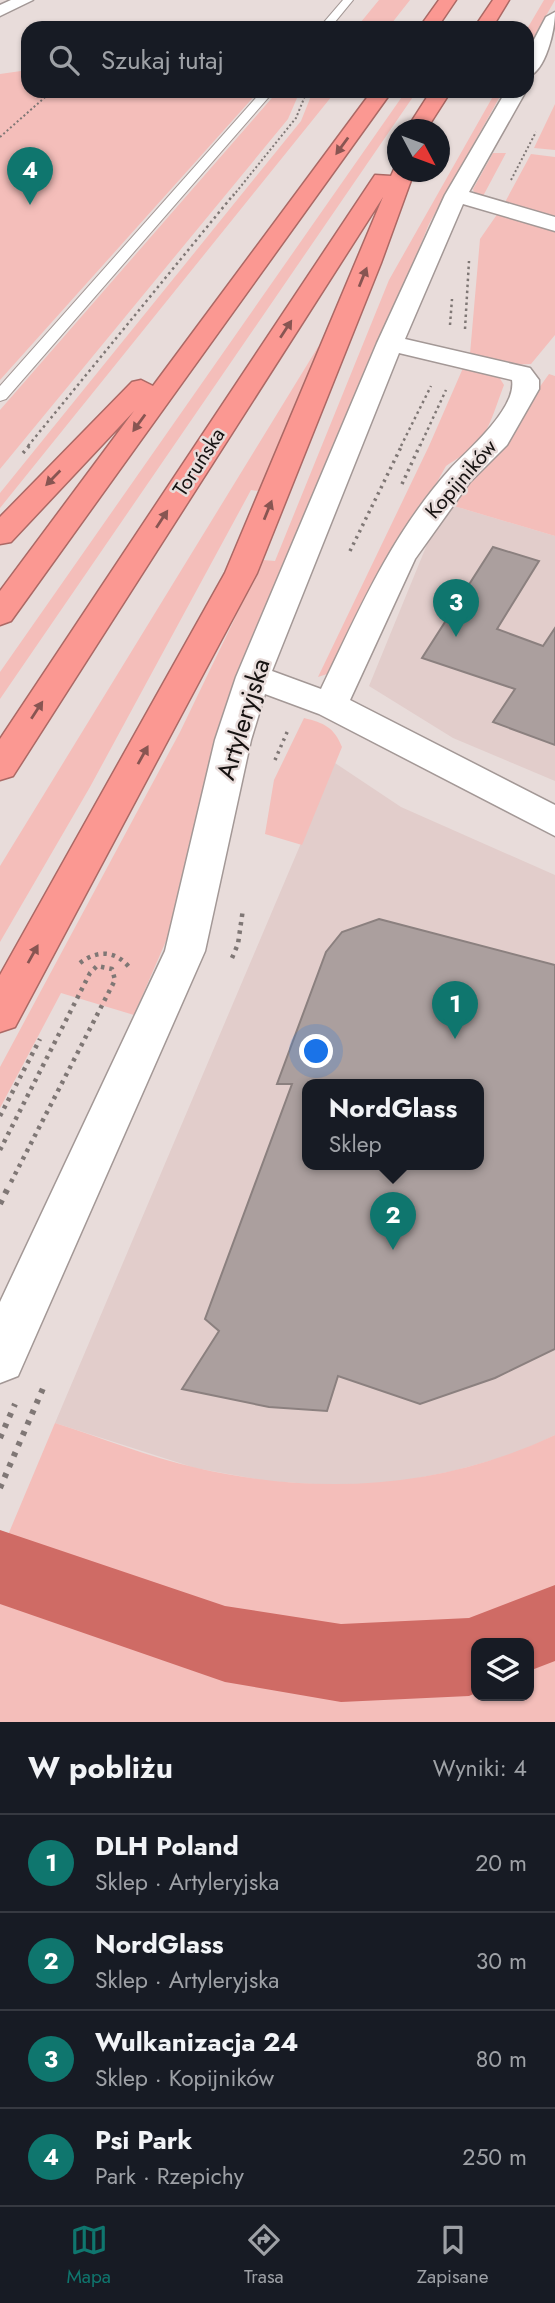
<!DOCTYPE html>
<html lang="pl">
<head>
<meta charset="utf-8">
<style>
	:root { --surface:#171b24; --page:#20242c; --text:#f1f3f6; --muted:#9ea1a6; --line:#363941; --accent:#0f766e }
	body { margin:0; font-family:Jost,sans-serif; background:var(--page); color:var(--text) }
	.controls { position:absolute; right:21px; bottom:21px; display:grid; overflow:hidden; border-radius:14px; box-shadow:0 2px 5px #0004 }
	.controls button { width:63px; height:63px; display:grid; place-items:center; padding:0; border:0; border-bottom:2px solid var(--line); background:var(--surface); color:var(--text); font:35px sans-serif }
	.compass { position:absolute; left:387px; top:119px; width:63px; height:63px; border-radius:50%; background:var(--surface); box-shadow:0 2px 5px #0004; rotate:131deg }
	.you { position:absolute; left:317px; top:1052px; width:24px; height:24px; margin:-18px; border:5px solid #fff; border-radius:50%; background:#1a73e8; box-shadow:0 0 0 10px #1a73e833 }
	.badge { display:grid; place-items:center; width:46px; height:46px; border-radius:50%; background:var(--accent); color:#fff; font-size:23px; font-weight:700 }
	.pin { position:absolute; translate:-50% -58px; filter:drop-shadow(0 2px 4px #0008) }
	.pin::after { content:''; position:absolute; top:37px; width:24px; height:21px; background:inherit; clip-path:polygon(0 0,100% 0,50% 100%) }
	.popup { position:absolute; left:302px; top:1079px; width:182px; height:91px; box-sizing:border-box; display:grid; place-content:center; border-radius:14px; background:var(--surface); filter:drop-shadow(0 2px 5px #0005); font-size:23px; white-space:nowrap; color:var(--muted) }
	.popup b { font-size:26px; color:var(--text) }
	.popup::after { content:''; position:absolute; left:50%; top:100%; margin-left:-14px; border:14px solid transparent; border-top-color:var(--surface) }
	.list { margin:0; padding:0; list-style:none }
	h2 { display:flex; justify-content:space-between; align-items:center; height:91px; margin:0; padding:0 28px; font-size:30px }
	h2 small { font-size:23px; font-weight:400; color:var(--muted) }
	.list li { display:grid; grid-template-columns:46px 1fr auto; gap:21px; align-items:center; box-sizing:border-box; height:98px; padding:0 28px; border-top:2px solid var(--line) }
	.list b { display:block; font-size:26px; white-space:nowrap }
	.list p { margin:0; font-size:23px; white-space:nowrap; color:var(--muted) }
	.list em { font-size:23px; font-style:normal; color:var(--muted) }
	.icon { flex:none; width:38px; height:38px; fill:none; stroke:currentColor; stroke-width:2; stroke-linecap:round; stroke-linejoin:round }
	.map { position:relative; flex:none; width:555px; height:1722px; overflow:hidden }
	.search { position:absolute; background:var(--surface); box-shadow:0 2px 5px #0004; left:21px; right:21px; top:21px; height:77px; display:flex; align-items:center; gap:18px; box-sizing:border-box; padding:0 24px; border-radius:21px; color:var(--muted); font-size:26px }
	.sheet { height:483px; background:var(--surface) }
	nav { display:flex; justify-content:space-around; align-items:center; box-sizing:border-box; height:98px; border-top:2px solid var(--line); background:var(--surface); font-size:19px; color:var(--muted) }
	nav a { display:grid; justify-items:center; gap:4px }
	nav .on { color:var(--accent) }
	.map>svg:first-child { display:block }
</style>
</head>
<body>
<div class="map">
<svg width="555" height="1722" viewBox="0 0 555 1722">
	<rect width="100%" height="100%" fill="#e8dcda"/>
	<!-- built -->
	<path fill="#e2cdcb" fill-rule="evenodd" d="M454 506 555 536V781L453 738 369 686 428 542Z
		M335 763 401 807 555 875V1435L515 1454 453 1471 403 1481 344 1486 267 1481 195 1468 55 1423ZM307 1084H479V1164H307Z"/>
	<!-- green -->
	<path fill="#f4beba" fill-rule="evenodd" d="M379 0H410L388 28H356Z
		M544 0H555L527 49V29Z
		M28 70V91H259L0 380V74Z
		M278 91H300L288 119 0 469V410Z
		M313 91H336L0 508V493L301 121Z
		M406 91H417L0 699V672Z
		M496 91H503L429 224 298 549 231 693 219 727 169 934 134 1015 61 993 0 1108V1067L180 732 263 560 275 561 389 280Z
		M555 104V150L534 148Z
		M493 153H506L482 198 474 193 473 189Z
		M531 154 555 157V219L504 204Z
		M498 213 555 230V335L531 364 506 365 470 354 480 239Z
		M318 347H321L259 491 251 490 90 787 0 942V866Z
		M463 368 499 377 504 385C487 430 489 440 446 466L330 673 318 677 429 446Z
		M549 374 555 376V536L454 506Z
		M304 718C324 723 334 727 342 747L302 845 265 834 274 780Z
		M55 1423C102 1438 149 1457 197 1468 319 1496 441 1489 555 1435V1722H0V1554ZM476 1643H529V1696H476Z"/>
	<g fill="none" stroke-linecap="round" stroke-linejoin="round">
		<!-- canal -->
		<path fill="#cf6b65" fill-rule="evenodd" d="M0 1530 225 1606 341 1624 469 1618 555 1585V1661L529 1671V1643H476V1693L469 1696 341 1702 225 1682 0 1604Z"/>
	</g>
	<!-- building -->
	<path fill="#ab9f9e" stroke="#8b807f" stroke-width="2" fill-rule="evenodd" d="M493 547 539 561 497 629 543 646 555 628V745L493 722 515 689 422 658Z
		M379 919 555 965V1349L495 1378 420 1404 338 1376 327 1411 269 1407 182 1389 219 1331 205 1319 292 1084H277L326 952 342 932ZM307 1084H479V1164H307Z"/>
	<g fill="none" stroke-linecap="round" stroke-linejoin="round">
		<!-- service casing -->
		<g stroke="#a39896" stroke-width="2">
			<path id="service" d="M343 0H353L330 28H319Z
				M262 91H274L6 399 0 401V386Z"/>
		</g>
		<!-- minor casing -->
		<g stroke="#a39896" stroke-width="3">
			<path id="minor" d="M11 0H33L0 16V5Z
				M555 12C555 29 546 72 527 77V53L546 17Z
				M506 91H526L469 192 555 217V231L463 204 405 339 530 368 539 380V389L507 445 470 482 415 559 350 700 555 805V836L319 714 265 694 251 740 205 951 18 1376 0 1383V1302L165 951 215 740 236 677 377 343 445 195ZM399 353 512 380C517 408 468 450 450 469 391 535 359 610 321 689L272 671Z"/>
		</g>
		<!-- motorway casing -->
		<g stroke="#ab6965" stroke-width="3">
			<path id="motorway" d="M439 0H456L437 28H419Z
				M493 0H509L492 28H474Z
				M372 91H392L11 621 0 625V591L134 411 11 542 0 544V517L132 382 141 380 153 386Z
				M431 91H451L426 130H406Z
				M395 167 398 172H414L381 263 257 573 15 1027 0 1032V975L225 573 383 197 13 776 0 780V739L375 175 391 176Z"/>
		</g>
		<!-- path-far4 -->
		<path stroke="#7f7775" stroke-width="2" stroke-dasharray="2 2.5" stroke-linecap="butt" d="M150 91 176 94 226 91
			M0 137 52 91
			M511 180 536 132
			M233 196 296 118 307 91"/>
		<!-- path-far3 -->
		<path stroke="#7f7775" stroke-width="2.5" stroke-dasharray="2.5 3.5" stroke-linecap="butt" d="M450 325 452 299
			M465 329 469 261
			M28 446 234 194
			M401 446 431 386
			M420 446 446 390"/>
		<!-- path-far2 -->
		<path stroke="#7f7775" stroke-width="3.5" stroke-dasharray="2.5 4.5" stroke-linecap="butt" d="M23 453 30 445
			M402 484 420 445
			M350 551 402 445
			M275 760 288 730"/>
		<!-- path-far1 -->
		<path stroke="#7f7775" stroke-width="4.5" stroke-dasharray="3.5 5" stroke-linecap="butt" d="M232 958 238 944 243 909
			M80 963C97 950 115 950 129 967
			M0 1116 40 1039
			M0 1150 90 973 97 966 112 969 115 980 9 1186"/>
		<!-- path -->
		<path stroke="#7f7775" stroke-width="6" stroke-dasharray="4.5 7" stroke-linecap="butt" d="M0 1204 10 1184
			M0 1438 15 1404
			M0 1488 44 1386"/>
		<!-- service -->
		<use href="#service" fill="#fff" fill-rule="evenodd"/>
		<!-- minor -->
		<use href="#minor" fill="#fff" fill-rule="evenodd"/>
		<!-- motorway -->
		<use href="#motorway" fill="#fb9892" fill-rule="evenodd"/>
	</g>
	<!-- one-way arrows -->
	<defs><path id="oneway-solid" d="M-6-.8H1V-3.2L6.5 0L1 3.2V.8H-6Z" transform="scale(1.75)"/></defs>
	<g fill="#885552">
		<use href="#oneway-solid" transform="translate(342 146) rotate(126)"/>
		<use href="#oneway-solid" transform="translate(363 277) rotate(-68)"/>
		<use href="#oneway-solid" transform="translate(286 329) rotate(-57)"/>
		<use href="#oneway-solid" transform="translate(139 423) rotate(126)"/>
		<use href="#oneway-solid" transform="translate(53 478) rotate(134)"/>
		<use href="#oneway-solid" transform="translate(268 510) rotate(-68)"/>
		<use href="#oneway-solid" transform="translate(162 519) rotate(-57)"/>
		<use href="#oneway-solid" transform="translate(37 710) rotate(-57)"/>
		<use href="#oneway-solid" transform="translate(143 755) rotate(-61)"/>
		<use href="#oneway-solid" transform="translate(33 954) rotate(-61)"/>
	</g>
	<g text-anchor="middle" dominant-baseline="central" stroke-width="5" stroke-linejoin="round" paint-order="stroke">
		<!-- far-street labels -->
		<g font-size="21" fill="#161211" stroke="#e8dcda">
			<text transform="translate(199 462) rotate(-57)">Toruńska</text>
			<text transform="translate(461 479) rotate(-49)">Kopijników</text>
		</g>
		<!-- street labels -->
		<g font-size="26" fill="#161211" stroke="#e8dcda">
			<text transform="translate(243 719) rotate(-73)">Artyleryjska</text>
		</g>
	</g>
</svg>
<div class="controls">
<button><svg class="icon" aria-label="layers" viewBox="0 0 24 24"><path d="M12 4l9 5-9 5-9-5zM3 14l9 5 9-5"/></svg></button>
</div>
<svg class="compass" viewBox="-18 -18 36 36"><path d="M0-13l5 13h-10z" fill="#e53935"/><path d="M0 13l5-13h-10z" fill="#9ea1a6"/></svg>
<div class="you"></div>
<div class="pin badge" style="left:455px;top:1039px">1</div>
<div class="pin badge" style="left:393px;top:1250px">2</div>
<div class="popup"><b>NordGlass</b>Sklep</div>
<div class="pin badge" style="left:456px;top:637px">3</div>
<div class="pin badge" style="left:30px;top:205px">4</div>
<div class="search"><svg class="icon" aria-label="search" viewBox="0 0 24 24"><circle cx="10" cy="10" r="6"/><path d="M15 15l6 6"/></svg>Szukaj tutaj</div>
</div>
<section class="sheet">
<h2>W pobliżu<small>Wyniki: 4</small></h2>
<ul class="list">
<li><span class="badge">1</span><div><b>DLH Poland</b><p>Sklep · Artyleryjska</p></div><em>20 m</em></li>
<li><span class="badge">2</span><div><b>NordGlass</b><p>Sklep · Artyleryjska</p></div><em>30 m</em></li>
<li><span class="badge">3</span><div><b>Wulkanizacja 24</b><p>Sklep · Kopijników</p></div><em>80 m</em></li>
<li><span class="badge">4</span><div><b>Psi Park</b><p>Park · Rzepichy</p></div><em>250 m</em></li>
</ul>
</section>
<nav>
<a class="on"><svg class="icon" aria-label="map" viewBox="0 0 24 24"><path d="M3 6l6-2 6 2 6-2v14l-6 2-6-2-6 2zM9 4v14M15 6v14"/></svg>Mapa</a>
<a><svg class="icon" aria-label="directions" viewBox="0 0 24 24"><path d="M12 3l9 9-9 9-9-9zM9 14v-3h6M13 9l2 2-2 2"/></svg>Trasa</a>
<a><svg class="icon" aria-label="saved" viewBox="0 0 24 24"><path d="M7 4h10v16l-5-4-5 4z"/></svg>Zapisane</a>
</nav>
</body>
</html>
